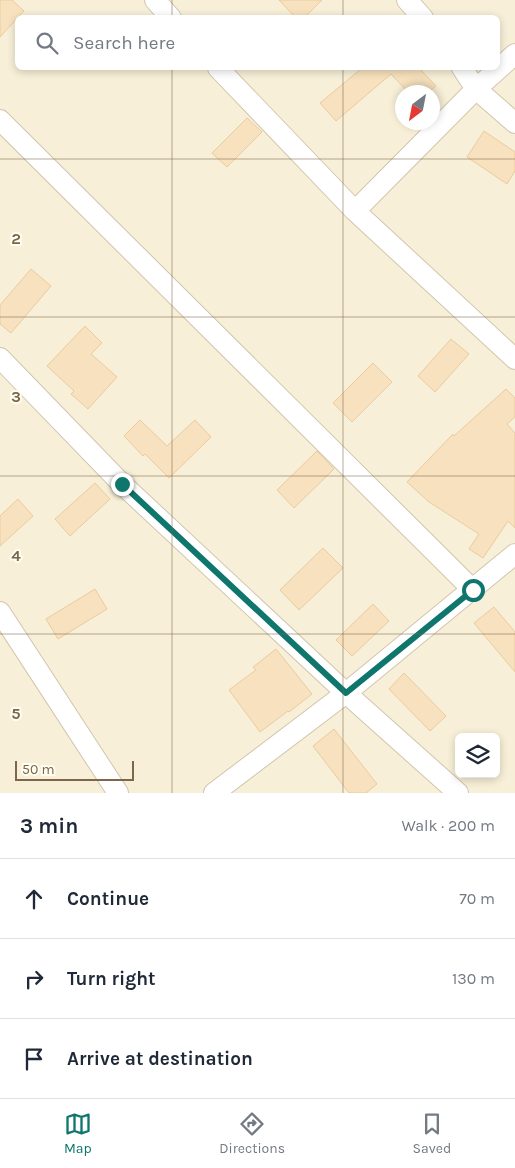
<!DOCTYPE html>
<html lang="en">
<head>
<meta charset="utf-8">
<style>
	:root { --surface:#fff; --page:#f2f2f3; --text:#1f2937; --muted:#747a83; --line:#e0e1e3; --accent:#0f766e }
	body { margin:0; font-family:Karla,sans-serif; background:var(--page); color:var(--text) }
	.controls { position:absolute; right:15px; bottom:15px; display:grid; overflow:hidden; border-radius:8px; box-shadow:0 2px 8px #0003 }
	.controls button { width:45px; height:45px; display:grid; place-items:center; padding:0; border:0; border-bottom:1px solid var(--line); background:var(--surface); color:var(--text); font:25px sans-serif }
	.compass { position:absolute; left:395px; top:85px; width:45px; height:45px; border-radius:50%; background:var(--surface); box-shadow:0 2px 8px #0003; rotate:212deg }
	.scale { position:absolute; left:15px; bottom:12px; width:119px; box-sizing:border-box; padding-left:5px; border:2px solid #7d6649; border-top:0; font-size:14px; line-height:18px; white-space:nowrap; color:#7d6649; -webkit-text-stroke:4px #fffdf2; paint-order:stroke }
	.stop { position:absolute; width:15px; height:15px; margin:-11px; border:4px solid #0f766e; border-radius:50%; background:#fff }
	.stop.end { background:#0f766e; border-color:#fff; box-shadow:0 1px 5px #0008 }
	.list { margin:0; padding:0; list-style:none }
	h2 { display:flex; justify-content:space-between; align-items:center; height:65px; margin:0; padding:0 20px; font-size:21px }
	h2 small { font-size:16px; font-weight:400; color:var(--muted) }
	.list li { display:grid; grid-template-columns:32px 1fr auto; gap:15px; align-items:center; box-sizing:border-box; height:80px; padding:0 20px; border-top:1px solid var(--line) }
	.list b { display:block; font-size:19px; white-space:nowrap }
	.list em { font-size:16px; font-style:normal; color:var(--muted) }
	.icon { flex:none; width:28px; height:28px; fill:none; stroke:currentColor; stroke-width:2; stroke-linecap:round; stroke-linejoin:round }
	.map { position:relative; flex:none; width:515px; height:793px; overflow:hidden }
	.search { position:absolute; background:var(--surface); box-shadow:0 2px 8px #0003; left:15px; right:15px; top:15px; height:55px; display:flex; align-items:center; gap:12px; box-sizing:border-box; padding:0 18px; border-radius:8px; color:var(--muted); font-size:19px }
	.sheet { height:305px; background:var(--surface) }
	nav { display:flex; justify-content:space-around; align-items:center; box-sizing:border-box; height:70px; border-top:1px solid var(--line); background:var(--surface); font-size:14px; color:var(--muted) }
	nav a { display:grid; justify-items:center; gap:2px }
	nav .on { color:var(--accent) }
	.map>svg:first-child { display:block }
</style>
</head>
<body>
<div class="map">
<svg width="515" height="793" viewBox="0 0 515 793">
	<rect width="100%" height="100%" fill="#fefbea"/>
	<!-- residential -->
	<path fill="#f7efd7" fill-rule="evenodd" d="M0 0H515V793H0ZM18 18H498V68H18ZM402 92H432V122H402ZM459 737H496V774H459Z"/>
	<!-- building -->
	<path fill="#f7e1be" stroke="#ebcb9d" d="M0 0H12L24 11 0 37Z
		M279 0H322L304 18H296Z
		M362 68H419L436 86 428 92H408L391 74 336 121 320 103Z
		M247 118 262 132 227 167 212 153Z
		M484 131 515 152V171L507 184 467 157Z
		M31 269 51 286 11 333 0 324V305Z
		M85 326 102 343 91 354 117 377 88 409 71 394 74 391 47 366Z
		M451 339 469 354 435 392 418 376Z
		M373 363 392 382 352 422 333 403Z
		M506 389 515 398V417L507 424 515 433V528L508 521 483 558 469 549 479 534 429 502 407 482 453 434 454 436Z
		M140 420 167 446 195 420 211 437 169 478 145 454 143 456 124 436Z
		M317 451 334 469 294 508 277 490Z
		M95 483 110 499 70 536 55 519Z
		M18 499 33 516 0 546V516Z
		M323 548 343 568 299 610 280 590Z
		M95 589 107 609 58 639 46 619Z
		M373 604 389 621 352 656 336 640Z
		M494 607 515 632V672L474 623Z
		M276 649 312 694 289 712 288 711 260 732 229 690 256 670 253 667Z
		M404 673 446 716 430 731 389 689Z
		M334 729 377 784 366 793H349L313 746Z"/>
	<g fill="none" stroke-linecap="round" stroke-linejoin="round">
		<!-- minor casing -->
		<g stroke="#d3c5ad" stroke-width="22">
			<path id="minor" d="M155 0 171 18
				M407 0 423 18
				M218 68 355 211 515 359
				M462 68 476 89 515 123
				M0 120 473 590
				M355 211 476 89 515 54
				M0 358 122 484 346 693 458 793
				M0 612 118 793
				M214 793 346 693 515 554"/>
		</g>
		<!-- minor -->
		<use href="#minor" stroke="#fff" stroke-width="20"/>
	</g>
	<g fill="none" stroke-linecap="round" stroke-linejoin="round">
		<!-- route -->
		<path stroke="#0f766e" stroke-width="6" d="M122 484 346 693 473 590"/>
	</g>
	<!-- grid -->
	<path fill="none" stroke="#7d6649" stroke-width="1" stroke-opacity="0.55" d="M172 0V18M343 0V18M172 68V793M343 68V793M0 159H515M0 317H515M0 476H515M0 634H515"/>
	<g font-size="16" text-anchor="middle" font-weight="bold" fill="#7d6649" stroke="#fffdf2" stroke-width="4" stroke-linejoin="round" paint-order="stroke">
		<text x="16" y="244">2</text>
		<text x="16" y="402">3</text>
		<text x="16" y="561">4</text>
		<text x="16" y="719">5</text>
	</g>
</svg>
<div class="controls">
<button><svg class="icon" aria-label="layers" viewBox="0 0 24 24"><path d="M12 4l9 5-9 5-9-5zM3 14l9 5 9-5"/></svg></button>
</div>
<svg class="compass" viewBox="-18 -18 36 36"><path d="M0-13l5 13h-10z" fill="#e53935"/><path d="M0 13l5-13h-10z" fill="#747a83"/></svg>
<div class="scale">50 m</div>
<div class="stop" style="left:473px;top:590px"></div>
<div class="stop end" style="left:122px;top:484px"></div>
<div class="search"><svg class="icon" aria-label="search" viewBox="0 0 24 24"><circle cx="10" cy="10" r="6"/><path d="M15 15l6 6"/></svg>Search here</div>
</div>
<section class="sheet">
<h2>3 min<small>Walk · 200 m</small></h2>
<ul class="list">
<li><svg class="icon" aria-label="ahead" viewBox="0 0 24 24"><path d="M12 20V5M6 11l6-6 6 6"/></svg><div><b>Continue</b></div><em>70 m</em></li>
<li><svg class="icon" aria-label="right" viewBox="0 0 24 24"><path d="M7 20v-9h11M14 6l5 5-5 5"/></svg><div><b>Turn right</b></div><em>130 m</em></li>
<li><svg class="icon" aria-label="arrive" viewBox="0 0 24 24"><path d="M6 21V4h12l-3 4 3 4H6"/></svg><div><b>Arrive at destination</b></div></li>
</ul>
</section>
<nav>
<a class="on"><svg class="icon" aria-label="map" viewBox="0 0 24 24"><path d="M3 6l6-2 6 2 6-2v14l-6 2-6-2-6 2zM9 4v14M15 6v14"/></svg>Map</a>
<a><svg class="icon" aria-label="directions" viewBox="0 0 24 24"><path d="M12 3l9 9-9 9-9-9zM9 14v-3h6M13 9l2 2-2 2"/></svg>Directions</a>
<a><svg class="icon" aria-label="saved" viewBox="0 0 24 24"><path d="M7 4h10v16l-5-4-5 4z"/></svg>Saved</a>
</nav>
</body>
</html>
